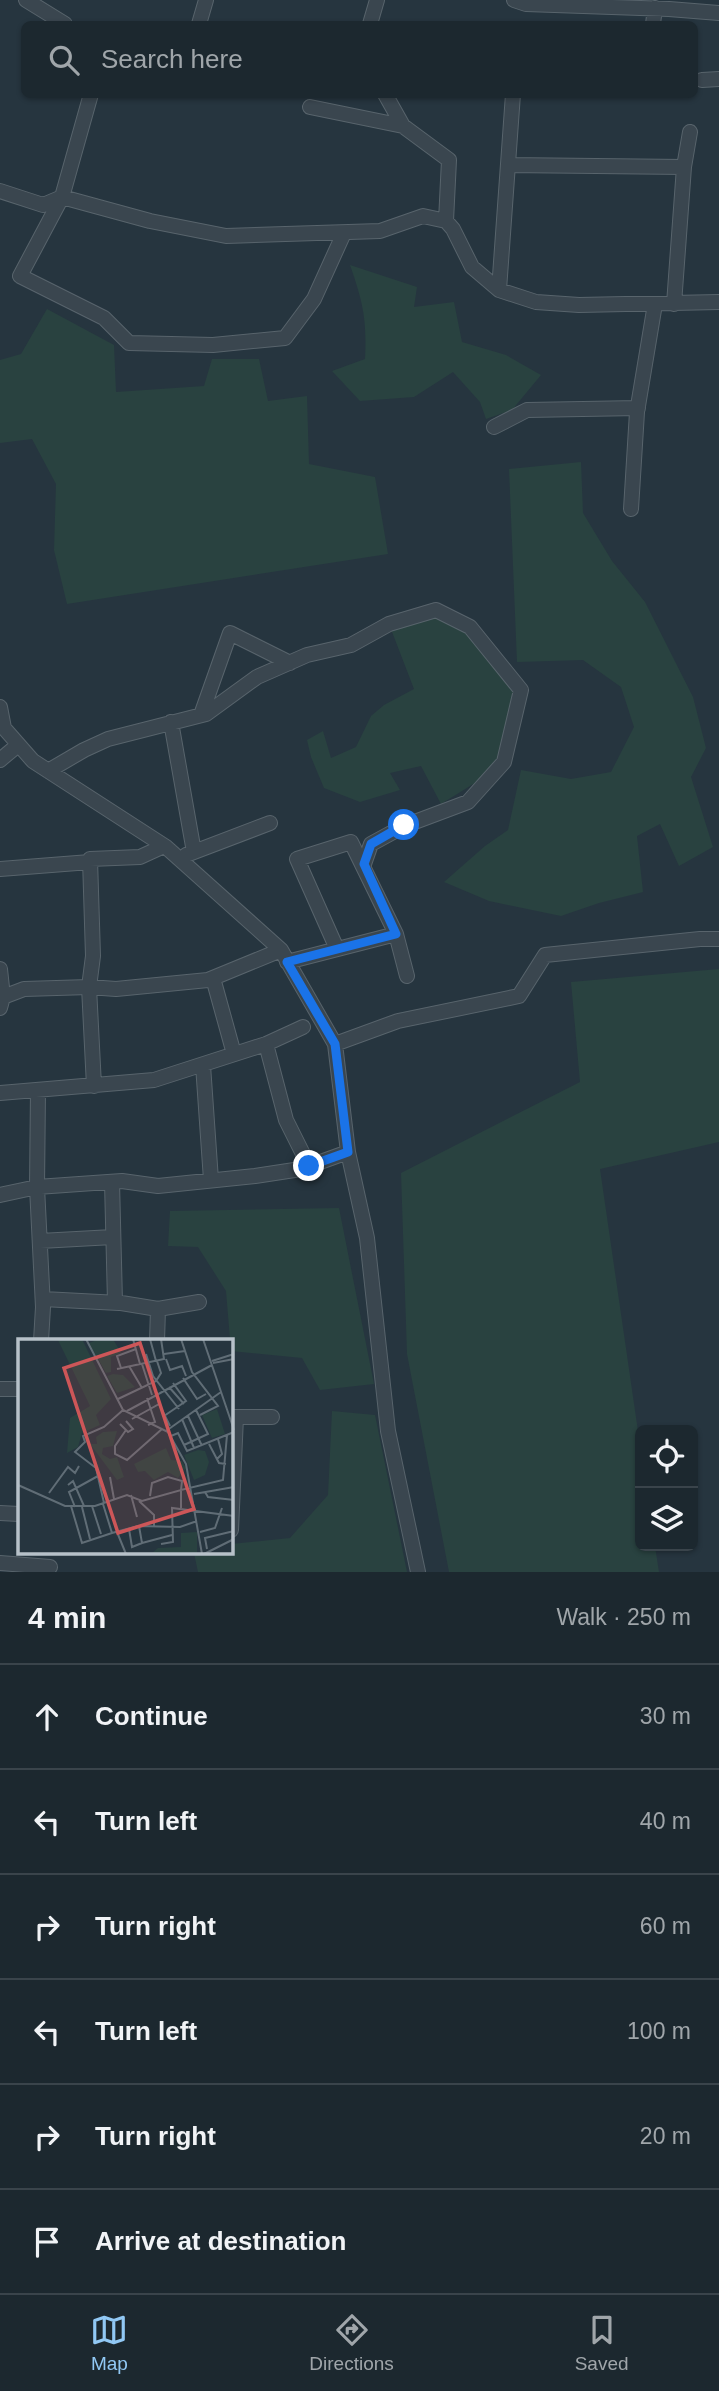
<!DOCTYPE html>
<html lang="en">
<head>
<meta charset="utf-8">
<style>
	:root { --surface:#1c282f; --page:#29343b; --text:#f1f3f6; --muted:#a0a6aa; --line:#3a444b; --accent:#91c8f4 }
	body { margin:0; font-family:Helvetica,sans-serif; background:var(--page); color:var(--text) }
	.controls { position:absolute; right:21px; bottom:21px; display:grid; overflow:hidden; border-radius:10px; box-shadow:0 2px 5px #0004 }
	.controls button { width:63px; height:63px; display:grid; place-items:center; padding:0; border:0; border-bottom:2px solid var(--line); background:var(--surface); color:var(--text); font:35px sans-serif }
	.stop { position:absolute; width:21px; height:21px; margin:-16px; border:5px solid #1a73e8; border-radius:50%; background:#fff }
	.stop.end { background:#1a73e8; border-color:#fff; box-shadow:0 2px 7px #0008 }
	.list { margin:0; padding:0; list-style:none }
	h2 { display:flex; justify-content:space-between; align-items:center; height:91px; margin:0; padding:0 28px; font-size:30px }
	h2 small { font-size:23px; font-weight:400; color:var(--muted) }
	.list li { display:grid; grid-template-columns:46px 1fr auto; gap:21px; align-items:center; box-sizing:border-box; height:105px; padding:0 28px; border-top:2px solid var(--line) }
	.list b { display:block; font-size:26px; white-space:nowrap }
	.list em { font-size:23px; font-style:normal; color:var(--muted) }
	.icon { flex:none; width:38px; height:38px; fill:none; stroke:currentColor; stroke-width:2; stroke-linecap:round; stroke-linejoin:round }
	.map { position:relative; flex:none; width:719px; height:1572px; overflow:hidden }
	.search { position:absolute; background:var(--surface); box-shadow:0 2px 5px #0004; left:21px; right:21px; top:21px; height:77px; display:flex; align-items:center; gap:18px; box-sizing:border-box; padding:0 24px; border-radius:10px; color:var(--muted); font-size:26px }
	.sheet { height:721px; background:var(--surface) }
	nav { display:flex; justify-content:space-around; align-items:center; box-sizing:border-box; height:98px; border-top:2px solid var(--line); background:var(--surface); font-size:19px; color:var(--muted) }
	nav a { display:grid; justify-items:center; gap:4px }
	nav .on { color:var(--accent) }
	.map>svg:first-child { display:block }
</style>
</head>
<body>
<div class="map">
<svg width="719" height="1572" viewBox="0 0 719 1572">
	<rect width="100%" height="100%" fill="#26353f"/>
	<!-- green -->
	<path fill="#294240" d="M350 265 417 287 414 307 454 302 462 342 506 355 541 375 512 410 486 419 480 402 453 372 414 397 360 401 332 371 365 359C367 320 363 302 350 265Z
		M47 309 114 345 116 392 204 386 212 359H259L268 401 307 396 309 464 375 477 388 554 67 604 54 550 56 484 32 439 0 443V360L21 354Z
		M581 462 583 513 612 561 645 602 693 697 706 748 691 777 713 847 679 866 660 824 637 836 643 892 599 903 561 916 489 901 444 882 485 846 508 830 521 770 571 779 611 772 634 727 621 687 583 660 517 662 509 469Z
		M436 610 470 627 521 690 499 768 441 804 421 766 390 773 400 790 360 802 324 788 311 757 307 740 323 731 331 758 356 747 371 716 384 705 414 689 389 624Z
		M719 969V1142L600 1169 640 1445V1546H655L659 1572H449L407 1354 401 1173 580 1082 571 982Z
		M339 1208 374 1384 320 1390 302 1358 231 1351 226 1291 198 1247 168 1246 170 1211Z
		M332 1411 375 1415 407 1572H198L194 1553H231V1544L290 1538 328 1495Z"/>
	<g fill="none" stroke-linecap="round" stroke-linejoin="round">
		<!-- minor casing -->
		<g stroke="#58646c" stroke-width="16">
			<path id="minor" d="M26 0 65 24
				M514 0 526 4 669 9 719 13
				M199 24 206 0
				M370 24 377 0
				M653 24 655 8
				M702 80 719 79
				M91 94 62 197 150 221 226 236 380 231 423 216 446 221 453 229 472 267 499 290 536 302 579 305 719 302
				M385 94 403 126 449 160 446 221
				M310 107 403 126
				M508 165 684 167
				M0 191 43 205 62 197 20 276 104 318 129 343 213 345 285 338 314 299 344 233
				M499 290 513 94
				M674 304 684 167 690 132
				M494 427 527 410 638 408
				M631 509 637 412 655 304
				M0 707 4 728 33 761 166 847 281 950 335 1044 348 1152 367 1238 388 1431 418 1572
				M201 715 230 633 290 663
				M171 722 194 852
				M0 760 18 745
				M48 771 84 750 108 739 206 714 257 677 307 655 351 645 389 624 436 610 470 627 521 690 504 762 468 802 404 826 371 844 364 864
				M186 855 270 823
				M0 869 90 862
				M337 949 297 859 351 842 396 934
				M287 962 396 934 407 976
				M0 969 3 997
				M213 978 234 1054
				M0 1008 3 997 24 989 89 987 116 989 208 980 281 950
				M266 1044 286 1120 309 1166
				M335 1044 398 1021 519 996 545 955 700 939H719
				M203 1065 211 1180
				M94 1086 89 987 93 956 90 859 140 857 164 846
				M38 1090 37 1187 43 1307 41 1341
				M0 1093 154 1080 266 1044 303 1027
				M112 1182 115 1302 158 1309 157 1341
				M0 1195 37 1187 122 1181 158 1186 255 1176 301 1169 348 1152
				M40 1241 113 1237
				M43 1299 119 1303
				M158 1309 199 1302
				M0 1389H19
				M231 1417H272
				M0 1513 19 1514
				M231 1530 236 1417
				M0 1563 50 1567"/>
		</g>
		<!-- minor -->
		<use href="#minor" stroke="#3a464f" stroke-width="14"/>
	</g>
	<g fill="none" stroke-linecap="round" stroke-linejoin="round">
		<!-- route -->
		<path stroke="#1a73e8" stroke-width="9" d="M309 1166 348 1152 335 1044 287 962 396 934 364 864 371 844 404 825"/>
	</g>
	<!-- overview -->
	<g transform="translate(18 1339)">
		<rect width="215" height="215" fill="#26353f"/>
		<path d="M64 0 93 60 78 76 82 86 64 94 60 108 49 114 52 79 72 67 40 1ZM81 0H95L103 14 93 18V33L88 34 71 4ZM95 35 105 36 117 48 99 54 89 37ZM199 70 207 95 194 99 184 76ZM99 92 95 107 85 109 84 115 92 120 99 118 106 138 99 141 72 105H79L78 98 85 93ZM148 109 153 121 164 122 168 129 160 139 150 133 136 141 127 132 120 133 116 125ZM180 111 187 112 191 123 187 136 176 141 166 116ZM179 193V215H133L140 209 163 208V194Z" fill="#294240"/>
		<path fill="none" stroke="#606d76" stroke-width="2" d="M68 0 105 71 150 93 168 125 184 215M115 0 122 25M132 0 138 22M163 0 174 33 200 67 182 76M185 0 216 91M128 15 135 37 161 70M146 15 167 12M148 20 152 31 164 27 168 37M194 22 216 15M195 24 216 20M124 25 134 56M111 27 124 49M103 29 99 17 118 10M99 30 146 20 143 0M165 39 179 60 188 55M151 48 166 65M129 59 137 83 130 86M100 60 138 42 143 34 139 22M141 65 152 87M109 72 194 26M146 77 168 62 155 44M170 77 184 107M114 80 141 65 139 55M164 80 176 109M102 85 110 93 115 90 108 82M108 91 97 107V115L109 121 144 90M148 92 203 53M153 97 160 94 169 112 216 93M191 105 201 124 208 125M166 106 190 95 178 71M199 120 204 115 200 100M92 138 96 160M0 146 47 167H77L109 156 124 162 163 151V169M50 146 55 142 66 167M187 153 190 158 216 161M31 154 50 128 57 134 61 127M176 155 216 148M113 156 119 178M132 157 134 144 150 138 164 142 163 151 205 141 209 96M121 162 136 176V188M86 164 78 129 57 113 67 103 65 97 86 88 105 71M85 165 94 194 120 187 162 188 179 182M53 167 64 204 94 194M74 167 83 195M57 168 51 153 80 137M64 168 72 200M111 190 114 208 124 204 121 187M99 193 108 215M182 193 197 189 204 169M124 204 154 196M143 205 155 203 154 169 216 177M189 210 187 199 216 192M186 215 216 200"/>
		<path fill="#cd5658" fill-opacity="0.15" stroke="#cd5658" stroke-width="3.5" d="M122 4 176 170 100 194 46 29Z"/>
		<rect width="215" height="215" fill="none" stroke="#b7c1c9" stroke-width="3.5"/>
	</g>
</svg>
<div class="controls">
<button><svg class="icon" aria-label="locate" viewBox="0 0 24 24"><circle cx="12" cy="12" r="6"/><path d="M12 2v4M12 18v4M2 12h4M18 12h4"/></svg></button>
<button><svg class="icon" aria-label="layers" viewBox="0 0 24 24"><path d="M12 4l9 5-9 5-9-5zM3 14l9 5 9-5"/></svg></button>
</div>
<div class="stop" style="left:404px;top:825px"></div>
<div class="stop end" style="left:309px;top:1166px"></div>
<div class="search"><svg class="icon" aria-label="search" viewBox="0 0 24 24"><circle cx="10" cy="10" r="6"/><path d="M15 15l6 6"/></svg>Search here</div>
</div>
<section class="sheet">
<h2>4 min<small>Walk · 250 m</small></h2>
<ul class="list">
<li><svg class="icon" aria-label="ahead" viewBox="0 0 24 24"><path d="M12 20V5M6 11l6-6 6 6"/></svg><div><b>Continue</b></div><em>30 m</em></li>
<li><svg class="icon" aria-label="left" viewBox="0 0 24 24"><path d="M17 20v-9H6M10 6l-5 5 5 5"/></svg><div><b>Turn left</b></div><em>40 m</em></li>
<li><svg class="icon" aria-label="right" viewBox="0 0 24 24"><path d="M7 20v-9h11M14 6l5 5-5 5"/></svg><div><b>Turn right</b></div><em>60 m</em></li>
<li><svg class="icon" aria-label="left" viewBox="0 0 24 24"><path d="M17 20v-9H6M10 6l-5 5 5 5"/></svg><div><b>Turn left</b></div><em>100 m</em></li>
<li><svg class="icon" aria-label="right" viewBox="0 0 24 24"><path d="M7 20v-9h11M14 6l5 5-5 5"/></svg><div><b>Turn right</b></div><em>20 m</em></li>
<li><svg class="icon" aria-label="arrive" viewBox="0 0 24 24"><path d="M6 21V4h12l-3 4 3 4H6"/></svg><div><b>Arrive at destination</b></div></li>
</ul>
</section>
<nav>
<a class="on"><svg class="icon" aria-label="map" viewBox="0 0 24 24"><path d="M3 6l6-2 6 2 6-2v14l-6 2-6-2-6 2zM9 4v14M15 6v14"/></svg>Map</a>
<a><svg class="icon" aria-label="directions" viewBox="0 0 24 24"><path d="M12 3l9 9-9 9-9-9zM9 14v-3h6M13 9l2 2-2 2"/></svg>Directions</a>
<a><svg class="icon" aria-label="saved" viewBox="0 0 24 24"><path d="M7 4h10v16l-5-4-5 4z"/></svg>Saved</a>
</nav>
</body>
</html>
